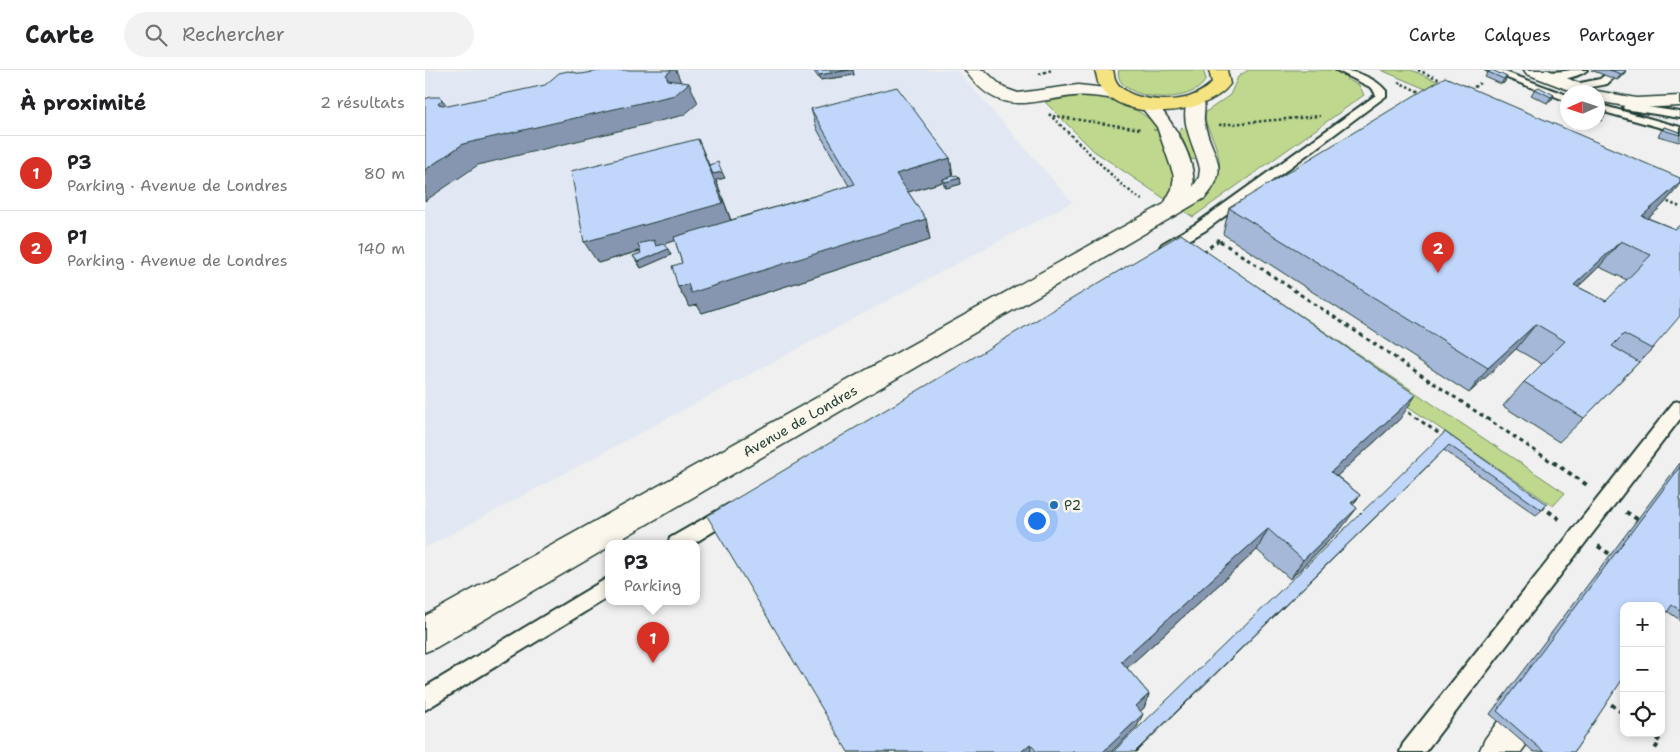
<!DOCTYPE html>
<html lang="fr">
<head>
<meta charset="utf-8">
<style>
	:root { --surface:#fff; --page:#f2f2f2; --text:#202124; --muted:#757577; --line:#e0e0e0; --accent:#d93025 }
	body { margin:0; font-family:"Shantell Sans",sans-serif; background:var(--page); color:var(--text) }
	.controls { position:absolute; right:15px; bottom:15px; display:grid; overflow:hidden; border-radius:10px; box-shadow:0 2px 8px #0003 }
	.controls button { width:45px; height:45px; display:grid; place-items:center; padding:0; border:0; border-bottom:1px solid var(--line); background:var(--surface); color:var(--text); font:25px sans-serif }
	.compass { position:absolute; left:1135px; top:15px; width:45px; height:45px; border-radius:50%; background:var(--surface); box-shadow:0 2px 8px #0003; rotate:267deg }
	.you { position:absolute; left:611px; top:450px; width:18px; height:18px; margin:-12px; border:4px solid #fff; border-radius:50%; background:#1a73e8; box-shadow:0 0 0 8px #1a73e833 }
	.badge { display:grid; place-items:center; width:32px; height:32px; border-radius:50%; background:var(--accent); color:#fff; font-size:16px; font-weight:700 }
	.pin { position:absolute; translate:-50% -41px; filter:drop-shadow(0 1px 2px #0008) }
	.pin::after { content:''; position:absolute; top:26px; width:18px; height:15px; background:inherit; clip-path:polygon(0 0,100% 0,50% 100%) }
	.popup { position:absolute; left:180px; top:470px; width:95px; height:65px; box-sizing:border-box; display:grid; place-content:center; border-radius:10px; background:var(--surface); filter:drop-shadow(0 1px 4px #0005); font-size:16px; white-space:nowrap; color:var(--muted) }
	.popup b { font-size:19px; color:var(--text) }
	.popup::after { content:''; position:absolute; left:50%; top:100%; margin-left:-10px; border:10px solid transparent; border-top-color:var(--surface) }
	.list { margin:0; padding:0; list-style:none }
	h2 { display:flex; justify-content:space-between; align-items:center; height:65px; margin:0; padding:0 20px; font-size:21px }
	h2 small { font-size:16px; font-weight:400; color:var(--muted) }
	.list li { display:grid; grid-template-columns:32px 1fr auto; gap:15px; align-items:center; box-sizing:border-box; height:75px; padding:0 20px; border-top:1px solid var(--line) }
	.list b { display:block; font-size:19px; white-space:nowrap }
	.list p { margin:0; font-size:16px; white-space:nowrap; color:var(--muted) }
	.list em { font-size:16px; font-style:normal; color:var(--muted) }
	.icon { flex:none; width:28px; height:28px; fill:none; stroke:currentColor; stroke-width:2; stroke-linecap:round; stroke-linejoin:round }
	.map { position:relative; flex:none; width:1255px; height:682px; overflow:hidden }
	header { display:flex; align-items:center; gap:30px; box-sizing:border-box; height:70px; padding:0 25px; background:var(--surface); border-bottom:1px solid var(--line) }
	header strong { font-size:24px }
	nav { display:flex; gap:28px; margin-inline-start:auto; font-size:18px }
	.search { width:350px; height:45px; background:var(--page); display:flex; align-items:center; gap:12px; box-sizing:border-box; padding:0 18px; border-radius:28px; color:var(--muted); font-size:19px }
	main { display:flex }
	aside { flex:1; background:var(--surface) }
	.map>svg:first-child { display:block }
</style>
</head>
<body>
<header>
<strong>Carte</strong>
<div class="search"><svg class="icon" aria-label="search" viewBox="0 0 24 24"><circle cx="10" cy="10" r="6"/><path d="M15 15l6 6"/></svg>Rechercher</div>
<nav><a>Carte</a><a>Calques</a><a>Partager</a></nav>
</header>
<main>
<aside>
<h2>À proximité<small>2 résultats</small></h2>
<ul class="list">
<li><span class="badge">1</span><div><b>P3</b><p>Parking · Avenue de Londres</p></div><em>80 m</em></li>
<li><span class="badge">2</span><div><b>P1</b><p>Parking · Avenue de Londres</p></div><em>140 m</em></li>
</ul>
</aside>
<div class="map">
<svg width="1255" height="682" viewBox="0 0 1255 682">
	<rect width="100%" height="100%" fill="#eff0ef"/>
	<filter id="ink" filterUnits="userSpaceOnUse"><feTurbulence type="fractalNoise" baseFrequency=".02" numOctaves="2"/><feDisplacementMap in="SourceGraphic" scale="10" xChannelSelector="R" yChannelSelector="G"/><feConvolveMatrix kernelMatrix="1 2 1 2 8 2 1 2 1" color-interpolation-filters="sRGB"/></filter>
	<g filter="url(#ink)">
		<!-- built -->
		<path fill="#e1e8f3" d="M0 0H532L647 132 0 478Z"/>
		<!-- green -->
		<path fill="#bfd88e" stroke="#6f8a61" d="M694 0H778L781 9C767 39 686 29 694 0Z
			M823 0H911L925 6 921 9 934 15 939 25 768 147 759 141C795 118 803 104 786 64 782 56 779 50 781 42L805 25 813 7Z
			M956 0H986L1035 21 1010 23Z
			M656 26C680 26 716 37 731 56L733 59 728 60 734 61 749 106C750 114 747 123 740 129L669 81 620 32Z
			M763 58 773 90 765 89 754 59Z
			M793 190 1140 423 1128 436 780 197Z"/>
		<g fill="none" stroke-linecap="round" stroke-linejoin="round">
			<!-- service casing -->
			<g stroke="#1f3d34" stroke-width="4">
				<path id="service" d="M911 0C928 0 950 7 961 21V26L781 160 747 180H737L735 177 737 174 771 154 951 25 947 18Z
					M1061 0H1075L1142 25V31Z
					M1146 0H1162C1152 9 1123 13 1112 4 1119 0 1136 3 1146 0Z
					M1186 0H1197L1182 14 1150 20 1145 17 1146 15 1175 9Z
					M1172 34 1255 57V63L1172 40Z
					M1203 34 1255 42V48L1199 39 1198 37Z
					M1255 331V349L1000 682H975L978 674 1249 332Z
					M304 434 310 436 313 442 310 448 268 474H243L245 468Z
					M184 507V527L0 640V617Z"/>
			</g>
			<!-- minor casing -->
			<g stroke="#1f3d34" stroke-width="3">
				<path id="minor" d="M540 0H559L579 18 593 23 653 15 700 20 703 24 700 28 694 29C679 28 663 24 648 26 601 32 573 47 540 0Z
					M1099 0H1123L1172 21 1211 28 1255 26V36L1211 38 1172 31V22H1149L1102 4Z
					M771 27 777 28C782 35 778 43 779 51 785 84 808 97 780 128L188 474H184V477L12 577 0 582V546L739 134 747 119 749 106 732 57 714 34 717 30H729C747 52 772 88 768 117L774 107 775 99C771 78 751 48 765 28Z
					M1109 615 1122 620 1127 633 1122 646 1096 682H1054L1060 669 1096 620Z"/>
			</g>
			<!-- primary casing -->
			<g stroke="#1f3d34" stroke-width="3">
				<path id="primary" d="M670 0H688C689 3 689 8 691 11 701 31 745 33 764 27 773 24 780 19 787 13L784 0H802L805 14C782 47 695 53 674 15 672 11 672 5 670 0Z"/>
			</g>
			<!-- path-far2 -->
			<path stroke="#1f3d34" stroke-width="2.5" stroke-dasharray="2.5 2.5" stroke-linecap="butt" d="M993 0 1018 11
				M614 4 627 0
				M973 12 999 24
				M1045 20 1055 13
				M624 44 697 115 717 130
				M628 46 715 59
				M794 55 895 46
				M1238 130 1255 137
				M792 169 794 171"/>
			<!-- path-far1 -->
			<path stroke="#1f3d34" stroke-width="3" stroke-dasharray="4 4" stroke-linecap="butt" d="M795 171 1130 394
				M778 182 794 170
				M977 338 1019 367"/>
			<!-- path -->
			<path stroke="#1f3d34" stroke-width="4" stroke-dasharray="4.5 4.5" stroke-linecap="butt" d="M1128 392 1165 417
				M1116 436 1137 451
				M1201 442 1215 451
				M1173 476 1189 487
				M1179 629 1199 644
				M1224 663 1235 671 1228 682"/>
			<!-- service -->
			<use href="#service" fill="#fbf7ec" fill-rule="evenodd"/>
			<!-- minor -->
			<use href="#minor" fill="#fbf7ec" fill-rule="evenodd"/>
			<!-- primary -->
			<use href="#primary" fill="#f5e381" fill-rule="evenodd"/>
		</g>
		<!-- wall -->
		<path fill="#a5b8d8" stroke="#1f3d34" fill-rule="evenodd" d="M388 0H428L429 5 395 10Z
			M1166 0H1199L1201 1 1197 6 1192 10Z
			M1063 2 1082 7 1079 13 1076 14 1060 7Z
			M1110 19 1129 25 1126 31 1122 33 1106 25Z
			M386 39 525 88 528 106 535 108 536 114 521 118 519 115 518 112 483 122 501 149 505 170 277 243 272 235 265 237 253 217 257 193 250 170 238 174 246 185 216 198 208 186 216 183 215 181 173 193 284 95 300 108 291 110 306 150 424 116 392 59Z
			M1172 39 1182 42 1176 51 1172 50Z
			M1239 57 1255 62V71L1254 72 1233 66Z
			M1255 108V115L1237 136 1223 148 1250 159 1227 279 1159 348 1134 372 1078 336 1099 312 1117 294 1091 279 1044 323 798 164 804 138ZM1174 197 1202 210 1181 231 1153 217Z
			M975 349 912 406 935 425 928 435 916 459 865 509 832 480 702 598 724 624 719 638 715 641 712 657 686 682H423Z
			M1020 362 1117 440 1111 445 1019 380Z
			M1255 393V550L1242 541 1149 682H1109L1065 644Z"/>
		<!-- shaded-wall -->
		<path fill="#8696b0" stroke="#1f3d34" d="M247 0H251L258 17 264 13 273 33 259 45 53 95 0 131V100L38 74 241 5Z
			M424 0H428L429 5 395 10 394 5Z
			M1201 1 1197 6 1192 10 1196 4Z
			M1082 7 1079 13 1076 14 1079 9Z
			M1129 25 1126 31 1122 33 1126 27Z
			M15 27 32 50 13 34Z
			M273 69 288 104 297 102 300 108 291 110 307 154 232 176 235 182 231 176 173 193 159 172Z
			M525 88 528 109H518V112L476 124 471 104Z
			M535 108 536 114 521 118 520 112Z
			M1255 113V115L1237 136 1196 172 1217 146Z
			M501 149 505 170 277 243 272 235 265 237 253 217Z
			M1196 171 1174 197 1128 240 1149 215Z
			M243 179 246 185 216 198 213 192Z
			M1111 254 1091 279 1044 323 1063 298Z
			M991 325 975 349 892 424 906 402Z
			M1024 375 1019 380 711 682H710Z
			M935 425 919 447 926 433Z
			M932 438 916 459 865 509 878 490Z
			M843 459 832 480 692 607 696 591Z
			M724 624 719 638 706 649 711 636Z
			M718 644 712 657 686 682H678Z
			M605 674 606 682H596Z"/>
		<!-- building -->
		<path fill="#c0d6fb" stroke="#1f3d34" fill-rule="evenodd" d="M180 0H247L241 5 243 10 264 13 250 25 38 74 0 100V29L6 27H15L17 30 13 34 23 36 120 15 134 3 143 1 156 4Z
			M391 0H424L394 5Z
			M1067 0 1082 7 1079 9 1063 2Z
			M1185 0H1199L1201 1 1196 4Z
			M1020 7 1255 108V113L1217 146 1250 159 1255 155V246L1227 279 1199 264 1187 276 1214 292 1159 348 1099 312 1140 271 1111 254 1063 298 804 138ZM1196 171 1226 185 1181 231 1149 215Z
			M472 17 525 88 471 104 501 149 266 223 263 214 253 217 247 196 257 193 249 167 430 114 386 39Z
			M1114 17 1129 25 1126 27 1110 19Z
			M1172 39 1182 42 1180 45 1172 42Z
			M1239 57 1255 62V65L1238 60Z
			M273 69 298 133 159 172 146 101Z
			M293 92 297 102 288 104 284 95Z
			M532 105 535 108 520 112 518 109Z
			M756 164 991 325 906 402 935 425 926 433 932 438 878 490 843 459 696 591 724 624 711 636 718 644 678 682H612L605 674 596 682H423L282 446Z
			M229 170 231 176 238 174 243 179 213 192 208 186 216 183 213 174Z
			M1020 362 1122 434 1117 440 1024 375 710 682H688Z
			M1255 397V540L1247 535 1236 551V536H1199V607L1149 682H1119L1072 641Z"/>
	</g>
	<!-- markers -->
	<circle fill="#1f6fb2" stroke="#fbf7ec" stroke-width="2" cx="629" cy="435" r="5"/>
	<g text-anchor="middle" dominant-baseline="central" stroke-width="5" stroke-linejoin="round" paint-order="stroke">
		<!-- street labels -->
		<g font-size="14" fill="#1f3d34" stroke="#fbf7ec">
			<text transform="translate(375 351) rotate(-30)">Avenue de Londres</text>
		</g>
		<!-- poi labels -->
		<g font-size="14" fill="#1f3d34" stroke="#fbf7ec" text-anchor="start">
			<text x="639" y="435">P2</text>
		</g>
	</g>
</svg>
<div class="controls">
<button>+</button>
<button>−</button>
<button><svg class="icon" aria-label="locate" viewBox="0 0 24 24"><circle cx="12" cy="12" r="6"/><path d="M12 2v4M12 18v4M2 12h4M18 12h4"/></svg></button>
</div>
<svg class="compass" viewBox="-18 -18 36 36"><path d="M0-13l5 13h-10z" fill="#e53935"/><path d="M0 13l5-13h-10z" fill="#757577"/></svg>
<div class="you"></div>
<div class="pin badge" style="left:228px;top:593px">1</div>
<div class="popup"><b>P3</b>Parking</div>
<div class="pin badge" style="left:1013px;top:203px">2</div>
</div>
</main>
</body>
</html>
